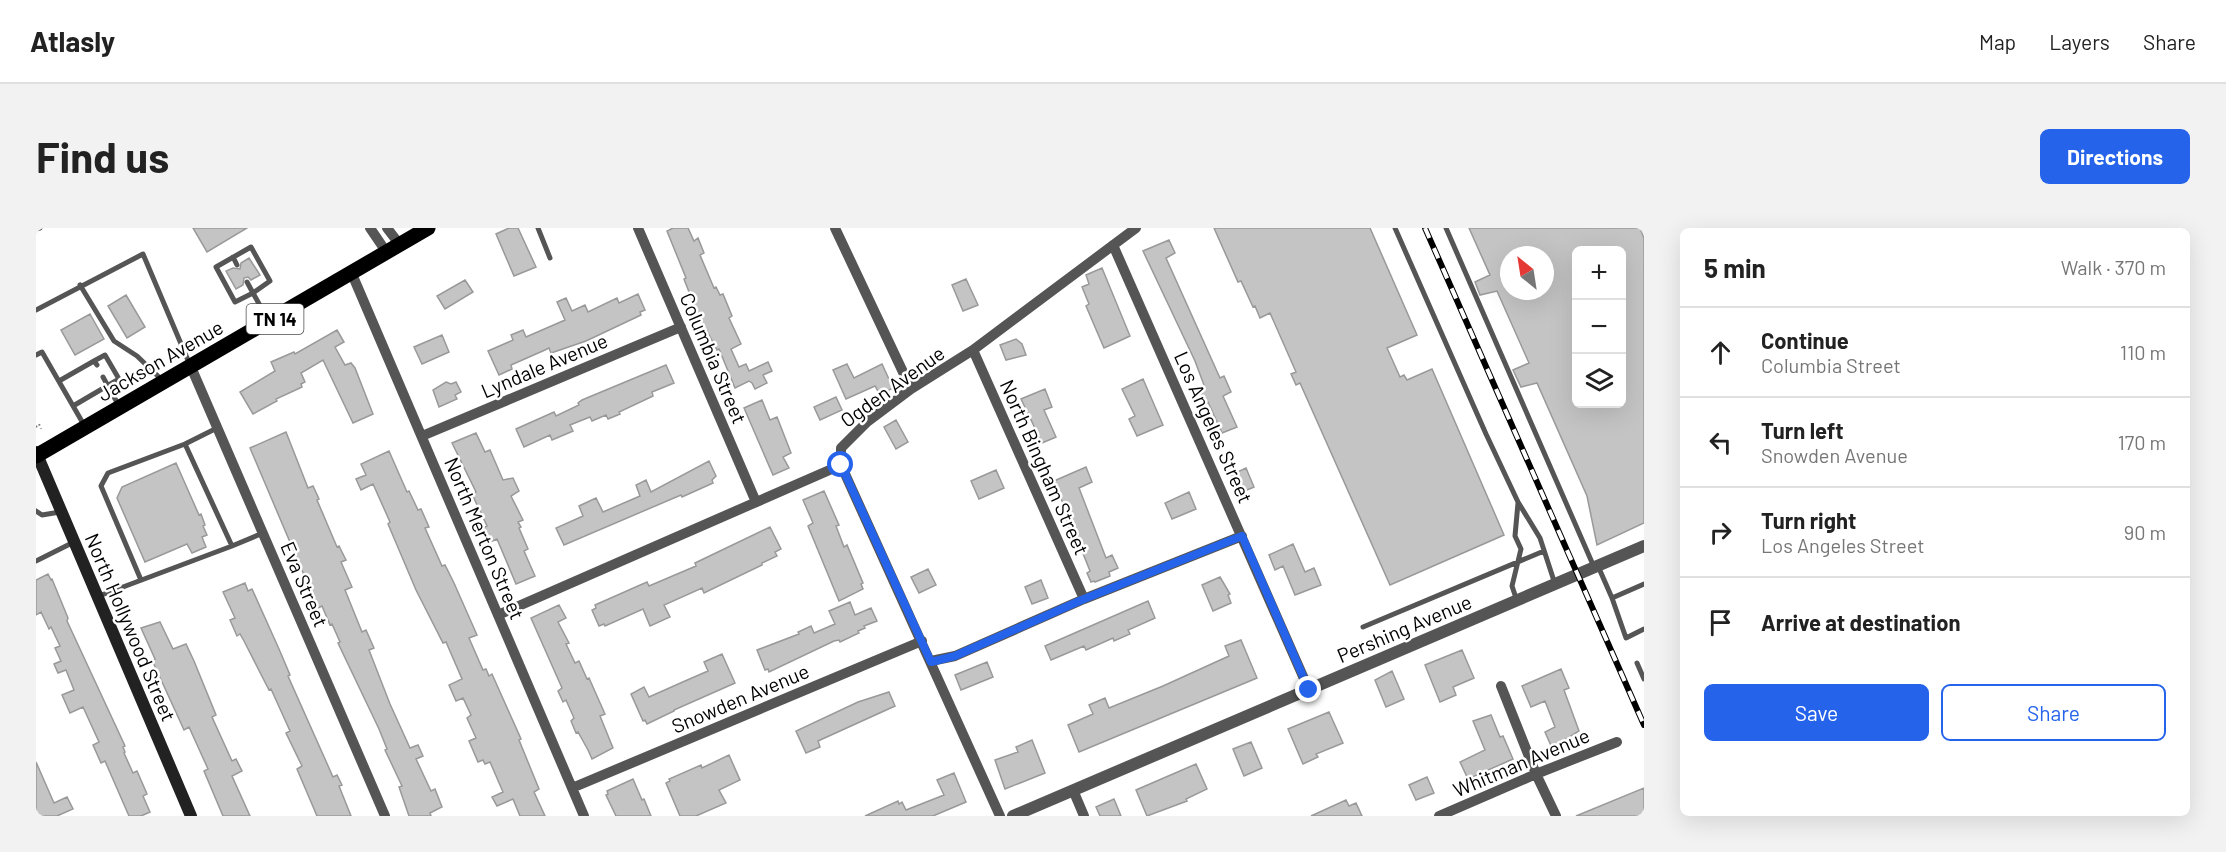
<!DOCTYPE html>
<html lang="en">
<head>
<meta charset="utf-8">
<style>
	:root { --surface:#fff; --page:#f2f2f2; --text:#222; --muted:#767676; --line:#e0e0e0; --accent:#2563eb }
	body { margin:0; font-family:Barlow,sans-serif; background:var(--page); color:var(--text) }
	.controls { position:absolute; right:18px; top:18px; display:grid; overflow:hidden; border-radius:9px; box-shadow:0 6px 24px #0002 }
	.controls button { width:54px; height:54px; display:grid; place-items:center; padding:0; border:0; border-bottom:2px solid var(--line); background:var(--surface); color:var(--text); font:30px sans-serif }
	.compass { position:absolute; left:1464px; top:18px; width:54px; height:54px; border-radius:50%; background:var(--surface); box-shadow:0 6px 24px #0002; rotate:330deg }
	.stop { position:absolute; width:18px; height:18px; margin:-14px; border:4px solid #2563eb; border-radius:50%; background:#fff }
	.stop.end { background:#2563eb; border-color:#fff; box-shadow:0 2px 6px #0008 }
	.list { margin:0; padding:0; list-style:none }
	h2 { display:flex; justify-content:space-between; align-items:center; height:78px; margin:0; padding:0 24px; font-size:26px }
	h2 small { font-size:20px; font-weight:400; color:var(--muted) }
	.list li { display:grid; grid-template-columns:39px 1fr auto; gap:18px; align-items:center; box-sizing:border-box; height:90px; padding:0 24px; border-top:2px solid var(--line) }
	.list b { display:block; font-size:22px; white-space:nowrap }
	.list p { margin:0; font-size:20px; white-space:nowrap; color:var(--muted) }
	.list em { font-size:20px; font-style:normal; color:var(--muted) }
	.actions { display:flex; gap:12px; padding:18px 24px }
	.actions a { flex:1; padding:14px 0; border:2px solid var(--accent); border-radius:9px; text-align:center; font-size:21px; color:var(--accent) }
	.actions .main { background:var(--accent); color:#fff }
	.icon { flex:none; width:33px; height:33px; fill:none; stroke:currentColor; stroke-width:2; stroke-linecap:round; stroke-linejoin:round }
	.map { position:relative; flex:none; width:1608px; height:588px; overflow:hidden; border-radius:9px }
	header { display:flex; align-items:center; gap:36px; box-sizing:border-box; height:84px; padding:0 30px; background:var(--surface); border-bottom:2px solid var(--line) }
	header strong { font-size:28px }
	nav { display:flex; gap:33px; margin-inline-start:auto; font-size:21px }
	.intro { display:flex; align-items:center; justify-content:space-between; box-sizing:border-box; height:144px; padding:0 36px }
	h1 { margin:0; font-size:42px }
	.button { padding:15px 27px; border-radius:9px; background:var(--accent); color:#fff; font-size:21px; font-weight:700 }
	main { display:flex; gap:36px; padding:0 36px }
	aside { flex:1; background:var(--surface); border-radius:9px; box-shadow:0 6px 24px #0002 }
	.map>svg:first-child { display:block }
</style>
</head>
<body>
<header>
<strong>Atlasly</strong>
<nav><a>Map</a><a>Layers</a><a>Share</a></nav>
</header>
<div class="intro"><h1>Find us</h1><a class="button">Directions</a></div>
<main>
<div class="map">
<svg width="1608" height="588" viewBox="0 0 1608 588">
	<rect width="100%" height="100%" fill="#fff"/>
	<!-- building -->
	<path fill="#c4c4c4" stroke="#999" stroke-width="1.5" fill-rule="evenodd" d="M157 0H211L171 24Z
		M473 0H482L500 39 478 48 460 6Z
		M637 0H652L658 13 662 10 668 25 664 27 678 60 680 59 684 67 687 66 696 88 693 90 705 116 695 121 703 139 710 136 713 143 732 134 736 143 727 147 731 155 719 161 716 155 713 153 699 160 683 121 681 122 671 103 669 104 662 87 648 51 650 50 631 3Z
		M1178 0H1334L1381 107 1351 120 1364 149 1368 147 1371 152 1396 141 1468 307 1354 357 1264 155 1260 157 1255 146 1260 144 1234 85 1224 90 1219 78 1217 79 1205 53 1202 54Z
		M1433 0H1604L1608 10V295L1561 317 1551 268 1501 155 1485 159 1477 142 1493 135 1461 63 1444 67 1439 54 1454 47ZM1540 22H1586V176H1540ZM1473 27H1509V63H1473Z
		M1133 12 1139 25 1130 30 1184 150 1188 148 1195 164 1187 168 1201 199 1186 205 1172 174 1170 175 1163 159 1168 157 1159 133 1107 23Z
		M213 30 224 47 215 52 212 49 208 50 207 57 200 61 190 43 197 40 204 41 205 35Z
		M1066 40 1094 108 1068 120 1050 78 1053 76 1046 59 1053 56 1050 47Z
		M930 51 942 77 927 83 916 57Z
		M429 52 437 64 409 81 401 68Z
		M602 66 609 82 604 84 605 87 550 113 515 125 513 120 509 122 475 137 476 141 463 147 452 123 477 112 475 107 487 102 490 109 529 92 521 74 530 70 536 83 549 77 552 84 581 70 583 75Z
		M90 67 109 99 91 110 72 78Z
		M54 86 68 111 39 127 25 102Z
		M301 102 308 114 299 119 309 137 315 135 319 140 337 186 317 195 287 132 265 145 269 154 265 156 266 159 240 171 241 173 217 186 204 164 239 143 235 134 258 124 259 126Z
		M406 107 413 124 386 136 378 119Z
		M980 111 986 116 990 127 970 132 964 117Z
		M811 136 818 150 846 136 857 160 844 167 839 158 810 171 797 142Z
		M630 137 638 155 616 164 617 168 583 184 584 186 572 191 570 187 556 193 554 189 534 197 537 203 516 212 514 207 488 219 480 201 518 184 520 188 543 177 542 175 546 172Z
		M1107 151 1127 197 1101 208 1093 191 1099 188 1086 161Z
		M410 154 415 156 420 154 425 164 419 167 421 171 403 179 397 162Z
		M1009 161 1016 179 1008 182 1020 209 1006 215 985 171Z
		M800 169 806 182 784 192 778 179Z
		M726 172 734 192 741 189 755 225 747 229 753 240 737 247 708 180Z
		M860 192 872 214 860 221 848 199Z
		M250 204 272 260 277 258 283 271 281 272 301 319 303 318 310 332 305 334 316 359 309 362 326 404 330 402 338 420 333 422 354 476 374 520 382 517 387 528 380 531 395 563 399 561 406 579 394 585 395 588H373L363 559 366 558 349 522 351 521 343 501 302 415 304 414 296 396 294 397 286 378 282 380 214 220Z
		M440 205 449 224 454 222 467 252 477 250 483 263 475 268 487 292 482 294 485 299 483 300 492 321 488 323 499 348 480 356 461 311 452 315 445 301 451 298 436 266 440 264 416 215Z
		M353 223 371 264 373 263 382 282 385 281 393 299 389 300 406 338 409 337 418 355 441 407 433 410 447 442 450 441 453 448 456 446 485 511 483 512 503 561 498 564 509 588H484L477 571 461 578 456 569 467 564 454 534 449 536 447 532 442 534 433 513 440 510 431 490 435 487 427 470 420 473 413 457 426 451 410 414 407 415 380 362 352 296 354 294 337 256 325 262 320 251 330 247 325 236Z
		M673 233 680 248 676 252 677 255 646 269 645 267 528 317 520 300 547 288 543 278 560 270 567 284 604 268 600 257 610 252 615 264Z
		M140 235 163 287 165 286 169 297 167 298 171 307 166 309 170 319 156 325 151 316 109 334 81 270 86 259Z
		M1050 239 1056 254 1043 260 1070 330 1076 327 1082 340 1073 344 1074 348 1059 354 1058 353 1055 354 1051 345 1054 343 1046 323 1042 324 1029 289 1032 288 1018 253Z
		M1210 240 1218 259 1204 265 1195 247Z
		M960 242 968 260 943 271 935 253Z
		M788 263 803 297 800 298 808 319 811 317 827 355 825 356 827 361 803 373 772 298 777 295 767 272Z
		M1153 264 1160 281 1136 291 1129 275Z
		M734 299 745 321 739 324 741 328 726 335V337L668 365 666 360 628 377 634 389 614 398 607 381 569 398 568 396 563 398 556 382 560 380 559 377 611 354 613 358 660 338 659 335Z
		M1257 316 1269 344 1278 340 1285 357 1259 367 1247 338 1239 342 1233 327Z
		M892 341 900 357 883 365 875 349Z
		M12 346 15 352 16 351 32 390 31 393 89 518 87 519 89 524 88 525 97 545 101 543 111 566 107 568 114 584 105 588H93L69 533 65 535 57 517 63 514 47 479 34 485 26 467 38 462 30 442 22 445 18 436 25 433 19 420 24 418 15 399 13 401 5 384 0 387V352Z
		M1184 349 1194 366 1192 367 1195 375 1177 383 1166 357Z
		M1005 352 1012 370 996 376 989 359Z
		M209 355 212 363 216 361 243 421 254 447 252 448 297 549 301 547 306 557 303 558 315 588H281L261 541 266 538 250 505 254 503 235 461 233 462 208 413 204 406 201 408 194 392 199 390 187 364Z
		M1112 373 1119 390 1092 402 1094 406 1078 413 1077 410 1050 422 1048 418 1015 432 1009 418Z
		M814 374 819 387 835 380 841 393 828 398 829 400 822 403 823 405 804 414 803 412 798 413 733 444 732 441 729 442 721 422 763 406 762 404 775 398 778 405 799 396 793 383Z
		M523 377 530 390 522 394 533 415 530 416 539 435 543 433 551 451 553 450 569 486 564 488 577 520 556 531 552 522 542 504 540 505 535 493 538 490 530 472 527 474 522 463 526 460 495 390Z
		M124 394 137 421 150 416 158 433 180 487 176 489 196 533 200 531 206 543 196 548 214 588H187L168 543 172 541 153 499 148 502 116 432 119 431 105 400Z
		M1205 412 1221 450 1043 524 1032 497 1057 486 1053 477 1069 470 1073 480 1127 458 1193 428 1189 418Z
		M1426 422 1438 450 1417 459 1420 467 1404 474 1389 437Z
		M686 426 699 455 638 482V483L611 496 609 492 607 493 595 466 608 459 613 469 649 453 672 443 668 434Z
		M951 434 957 449 925 462 919 447Z
		M1525 441 1533 460 1528 462 1543 503 1516 520 1509 504 1519 499 1509 473 1495 479 1486 458Z
		M1356 443 1368 471 1350 479 1339 452Z
		M853 464 859 478 782 513 784 519 770 525 760 503 822 474Z
		M1293 484 1307 515 1280 526 1282 529 1267 536 1252 501Z
		M1455 487 1464 509 1467 508 1477 531 1432 551 1424 534 1449 522 1437 493Z
		M996 512 1009 545 969 561 959 532 982 524 980 519Z
		M1215 514 1226 540 1208 548 1197 521Z
		M693 527 704 552 683 562 690 575 660 588H644L630 555 634 553 633 551 665 537 666 540Z
		M0 534 18 575 31 569 37 581 21 588H0Z
		M1160 536 1171 561 1150 571 1151 573 1111 588 1100 562Z
		M918 545 930 574 897 588H829L862 573 863 576 866 574 870 582 908 567 901 552Z
		M1391 549 1398 565 1380 572 1373 557Z
		M597 551 606 572 608 571 615 588H580L570 567 572 566 571 563Z
		M1608 560V588H1540Z
		M1078 571 1085 588H1064L1060 579Z
		M1310 572 1313 578 1320 575 1326 588H1275Z"/>
	<g fill="none" stroke-linecap="round" stroke-linejoin="round">
		<!-- path -->
		<path stroke="#777" stroke-width="2" stroke-dasharray="1.5 3" stroke-linecap="butt" d="M0 199 3 196 5 201"/>
		<!-- service -->
		<path stroke="#555" stroke-width="5" d="M502 0 514 30
			M1359 0 1450 206 1482 274 1504 310 1519 356
			M1410 0 1558 339
			M0 1 4 0
			M197 29 201 37
			M211 54 217 65 234 53 215 19 180 39 199 74 217 65 232 92
			M44 57 78 113 101 128 127 153
			M0 82 107 26 154 137
			M0 127 6 124 48 197
			M67 149 83 178
			M23 153 58 133 61 137
			M37 178 83 151 69 127 58 133
			M181 200 149 216 196 318 227 305
			M0 283 6 287 24 284
			M0 333 38 314
			M1562 338 1576 370 1608 356
			M105 352 65 258 72 245 149 216
			M63 368 196 318
			M1576 370 1590 410 1608 401
			M1481 373 1476 358 1485 321 1479 308 1482 275
			M1327 399 1508 323
			M1601 435 1608 451"/>
		<!-- minor -->
		<path stroke="#555" stroke-width="10" d="M334 0 351 25
			M351 0 364 17
			M602 0 720 274
			M799 0 875 161
			M1077 17 1273 462
			M316 46 548 588
			M937 122 1048 371
			M155 139 349 588
			M386 208 645 99
			M805 237 964 588
			M462 387 805 237V220L831 194 875 161 937 122 1100 0
			M895 433 919 428 1048 371 1206 308
			M1465 458 1500 546 1520 588
			M536 560 886 413
			M1037 562 1048 588
			M1403 588 1500 546 1581 514"/>
		<!-- tertiary -->
		<path stroke="#555" stroke-width="12" d="M977 588 1608 318"/>
		<!-- secondary -->
		<path stroke="#222" stroke-width="12" d="M0 224 155 588"/>
		<!-- primary -->
		<path stroke="#000" stroke-width="15" d="M0 228 392 0"/>
		<!-- rail casing -->
		<g stroke="#000" stroke-width="6">
			<path id="rail" d="M1389 0 1608 497"/>
		</g>
		<!-- rail -->
		<use href="#rail" stroke="#fff" stroke-width="4" stroke-dasharray="11" stroke-linecap="butt"/>
	</g>
	<g fill="none" stroke-linecap="round" stroke-linejoin="round">
		<!-- route -->
		<path stroke="#2563eb" stroke-width="8" d="M805 237 895 434 919 428 1048 371 1206 308 1273 462"/>
	</g>
	<g text-anchor="middle" dominant-baseline="central" stroke-width="5" stroke-linejoin="round" paint-order="stroke">
		<!-- shield labels -->
		<rect fill="#fff" stroke="#4c4c4c" stroke-width="1.5" x="210.5" y="76" width="57" height="30" rx="4.5"/>
		<g font-size="18" font-weight="bold" fill="#000">
			<text x="239" y="91">TN 14</text>
		</g>
		<!-- street labels -->
		<g font-size="20" fill="#000" stroke="#fff">
			<text transform="translate(678 130) rotate(67)">Columbia Street</text>
			<text transform="translate(124 132) rotate(-30)">Jackson Avenue</text>
			<text transform="translate(508 137) rotate(-23)">Lyndale Avenue</text>
			<text transform="translate(856 158) rotate(-36)">Ogden Avenue</text>
			<text transform="translate(1178 199) rotate(66)">Los Angeles Street</text>
			<text transform="translate(1009 239) rotate(66)">North Bingham Street</text>
			<text transform="translate(449 310) rotate(67)">North Merton Street</text>
			<text transform="translate(269 356) rotate(67)">Eva Street</text>
			<text transform="translate(95 399) rotate(67)">North Hollywood Street</text>
			<text transform="translate(1368 400) rotate(-23)">Pershing Avenue</text>
			<text transform="translate(704 470) rotate(-23)">Snowden Avenue</text>
			<text transform="translate(1485 534) rotate(-23)">Whitman Avenue</text>
		</g>
	</g>
</svg>
<div class="controls">
<button>+</button>
<button>−</button>
<button><svg class="icon" aria-label="layers" viewBox="0 0 24 24"><path d="M12 4l9 5-9 5-9-5zM3 14l9 5 9-5"/></svg></button>
</div>
<svg class="compass" viewBox="-18 -18 36 36"><path d="M0-13l5 13h-10z" fill="#e53935"/><path d="M0 13l5-13h-10z" fill="#767676"/></svg>
<div class="stop" style="left:805px;top:237px"></div>
<div class="stop end" style="left:1273px;top:462px"></div>
</div>
<aside>
<h2>5 min<small>Walk · 370 m</small></h2>
<ul class="list">
<li><svg class="icon" aria-label="ahead" viewBox="0 0 24 24"><path d="M12 20V5M6 11l6-6 6 6"/></svg><div><b>Continue</b><p>Columbia Street</p></div><em>110 m</em></li>
<li><svg class="icon" aria-label="left" viewBox="0 0 24 24"><path d="M17 20v-9H6M10 6l-5 5 5 5"/></svg><div><b>Turn left</b><p>Snowden Avenue</p></div><em>170 m</em></li>
<li><svg class="icon" aria-label="right" viewBox="0 0 24 24"><path d="M7 20v-9h11M14 6l5 5-5 5"/></svg><div><b>Turn right</b><p>Los Angeles Street</p></div><em>90 m</em></li>
<li><svg class="icon" aria-label="arrive" viewBox="0 0 24 24"><path d="M6 21V4h12l-3 4 3 4H6"/></svg><div><b>Arrive at destination</b></div></li>
</ul>
<div class="actions"><a class="main">Save</a><a>Share</a></div>
</aside>
</main>
</body>
</html>
